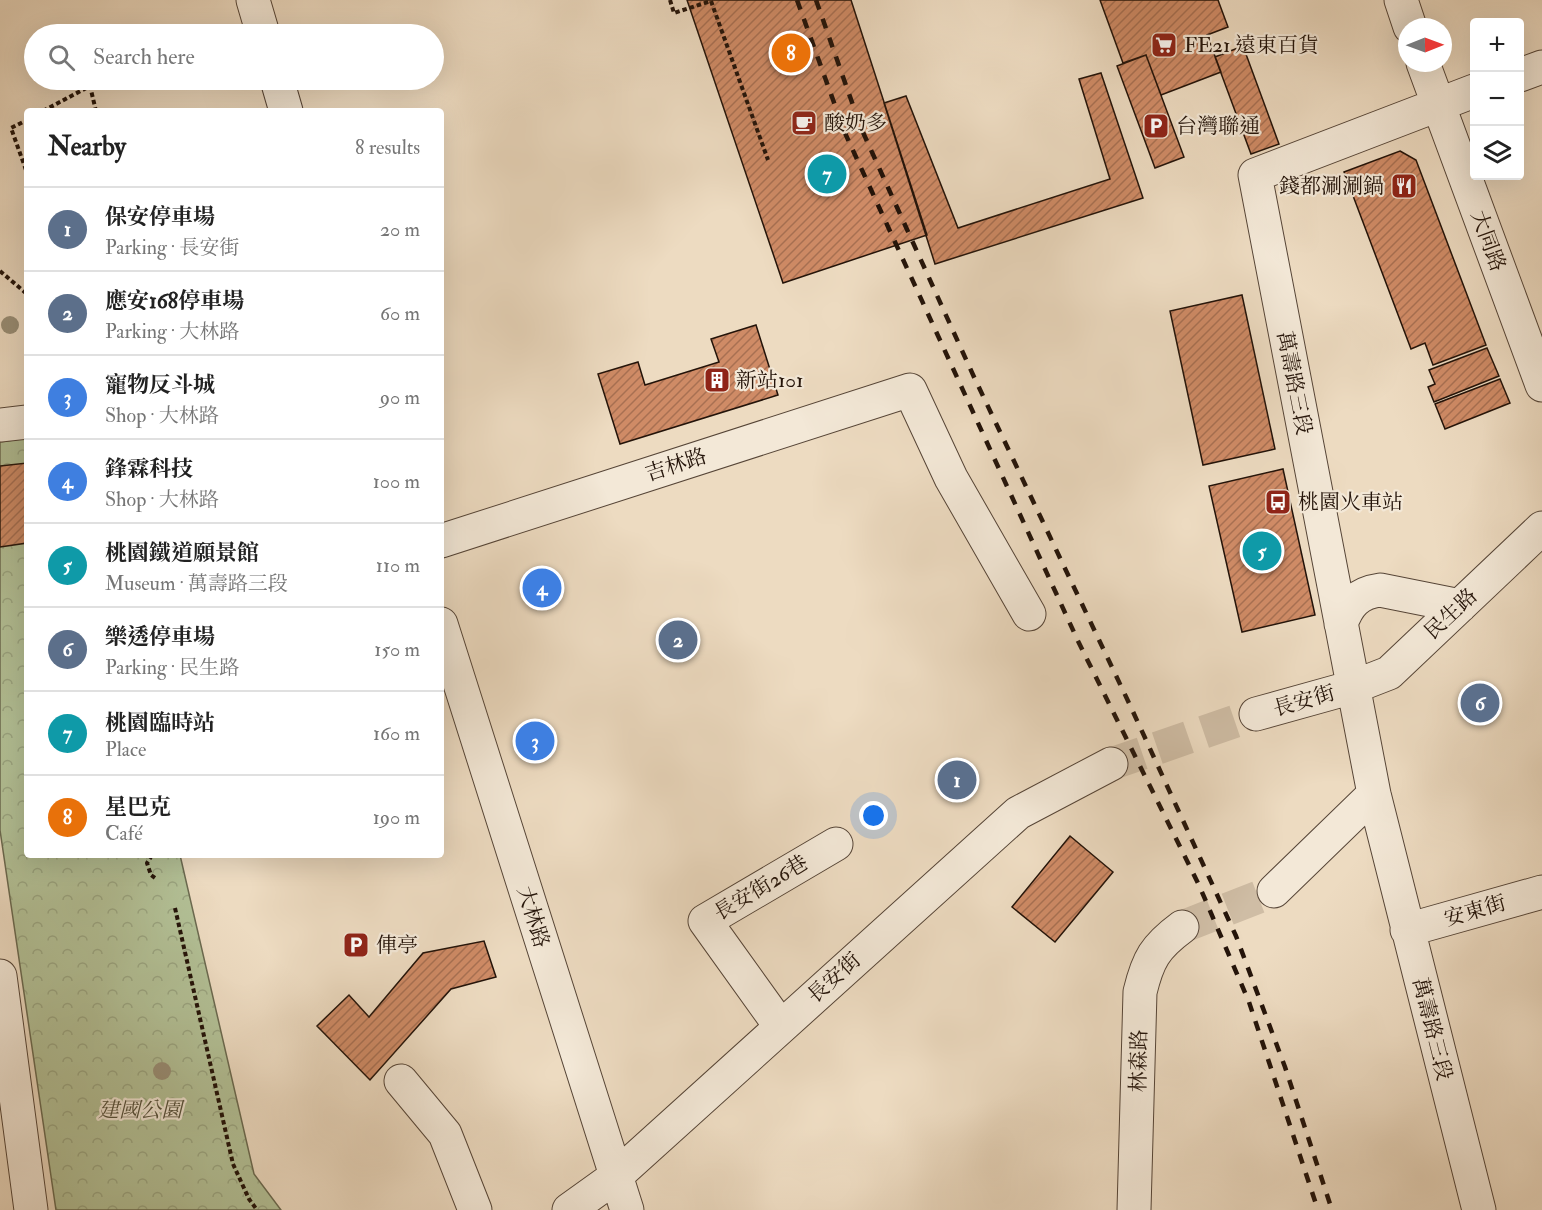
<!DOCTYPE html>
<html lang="en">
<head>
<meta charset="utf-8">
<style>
	:root { --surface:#fff; --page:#f2f2f2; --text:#222; --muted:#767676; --line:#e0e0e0; --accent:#0b8043 }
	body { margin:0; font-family:"IM FELL Double Pica","Noto Serif TC",serif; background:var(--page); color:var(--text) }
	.controls { position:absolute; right:18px; top:18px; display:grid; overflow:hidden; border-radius:6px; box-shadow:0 6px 24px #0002 }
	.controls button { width:54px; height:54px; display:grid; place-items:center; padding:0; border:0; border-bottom:2px solid var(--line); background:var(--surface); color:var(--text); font:30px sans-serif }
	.compass { position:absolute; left:1398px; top:18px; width:54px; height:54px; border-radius:50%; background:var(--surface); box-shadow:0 6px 24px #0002; rotate:89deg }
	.you { position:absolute; left:874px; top:816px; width:21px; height:21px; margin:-15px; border:4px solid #fff; border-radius:50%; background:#1a73e8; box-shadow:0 0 0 9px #1a73e833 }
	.badge { display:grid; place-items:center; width:39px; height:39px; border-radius:50%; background:var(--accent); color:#fff; font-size:20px; font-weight:700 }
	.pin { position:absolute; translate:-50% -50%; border:3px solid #fff; box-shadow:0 2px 6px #0006 }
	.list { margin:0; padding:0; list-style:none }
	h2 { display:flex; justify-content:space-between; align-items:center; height:78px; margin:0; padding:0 24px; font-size:26px }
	h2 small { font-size:20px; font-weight:400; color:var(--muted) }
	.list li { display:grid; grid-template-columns:39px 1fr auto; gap:18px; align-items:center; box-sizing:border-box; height:84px; padding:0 24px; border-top:2px solid var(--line) }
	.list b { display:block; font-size:22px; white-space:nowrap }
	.list p { margin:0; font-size:20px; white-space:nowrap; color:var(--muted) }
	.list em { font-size:20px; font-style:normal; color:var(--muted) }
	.icon { flex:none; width:33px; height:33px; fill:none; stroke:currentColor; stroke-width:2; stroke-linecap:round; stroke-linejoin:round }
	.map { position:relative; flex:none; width:1542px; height:1210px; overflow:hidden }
	.search { position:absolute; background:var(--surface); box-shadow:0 6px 24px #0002; left:24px; top:24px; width:420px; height:66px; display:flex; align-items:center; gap:15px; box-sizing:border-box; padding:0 21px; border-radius:33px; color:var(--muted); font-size:22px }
	.panel { position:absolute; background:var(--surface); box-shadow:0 6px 24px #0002; left:24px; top:108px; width:420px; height:750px; border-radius:6px }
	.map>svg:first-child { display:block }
</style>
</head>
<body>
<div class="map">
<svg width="1542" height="1210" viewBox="0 0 1542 1210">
	<defs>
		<pattern id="park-crowns" width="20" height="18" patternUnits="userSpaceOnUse" patternTransform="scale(1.5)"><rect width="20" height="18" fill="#b3c197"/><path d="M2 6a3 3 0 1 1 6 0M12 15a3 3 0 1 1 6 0" fill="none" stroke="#9aa581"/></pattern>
		<pattern id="building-hatch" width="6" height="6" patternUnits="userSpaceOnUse" patternTransform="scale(1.5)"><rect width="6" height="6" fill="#cf8b66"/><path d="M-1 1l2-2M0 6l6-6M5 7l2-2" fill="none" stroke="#a87052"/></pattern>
	</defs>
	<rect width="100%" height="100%" fill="#eddbc1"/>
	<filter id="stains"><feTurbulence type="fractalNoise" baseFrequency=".00333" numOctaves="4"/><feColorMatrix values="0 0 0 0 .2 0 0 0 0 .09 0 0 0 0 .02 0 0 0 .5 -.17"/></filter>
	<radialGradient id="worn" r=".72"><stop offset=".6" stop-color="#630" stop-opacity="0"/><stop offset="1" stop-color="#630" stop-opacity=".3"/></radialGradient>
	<!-- park -->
	<path fill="url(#park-crowns)" stroke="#6b6a50" stroke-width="1.5" d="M27 438V855H180L254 1174 281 1210H56L0 830V442Z"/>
	<!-- building -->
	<path fill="url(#building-hatch)" stroke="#231309" stroke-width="1.5" d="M687 0H851L927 235 783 283Z
		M1100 0H1218L1228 27 1207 35 1221 72 1161 95 1146 55 1123 63Z
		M1243 46 1279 144 1251 154 1215 57Z
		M1146 55 1184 157 1155 168 1117 66Z
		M1101 73 1143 198 935 264 884 103 906 96 958 228 1110 179 1079 79Z
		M1400 151 1416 160 1486 345 1433 365 1425 343 1411 349 1344 172Z
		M1242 295 1275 449 1203 465 1170 311Z
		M756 325 778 395 620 444 598 374 638 362 645 385 719 362 711 339Z
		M1487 348 1499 376 1434 402 1428 387 1435 384 1429 370Z
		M1500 379 1510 403 1445 429 1435 404Z
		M27 463V543L0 547V466Z
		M1283 469 1315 615 1242 632 1209 486Z
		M1070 836 1113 872 1055 942 1012 907Z
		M484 941 496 977 451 989 370 1080 317 1026 349 995 369 1017 423 953Z"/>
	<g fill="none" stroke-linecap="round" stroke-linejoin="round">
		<!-- minor-tunnel -->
		<path stroke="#cfbda5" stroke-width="33" stroke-dasharray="33 16" stroke-linecap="butt" d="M1111 764 1256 714
			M1182 927 1274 891"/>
		<!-- minor casing -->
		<g stroke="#564537" stroke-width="35">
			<path id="minor" d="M253 0 263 34
				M1401 0 1410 27
				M1423 63 1542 385
				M1520 75 1542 67
				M277 80 286 111
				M1474 91 1255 175 1374 794 1479 1210
				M0 425 27 422
				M441 541 910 390 951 478 1029 614
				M441 624 627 1210
				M1341 624C1348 604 1358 593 1380 590L1460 606
				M1256 714 1353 687 1389 673 1542 528
				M1274 891 1374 794
				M1407 930 1542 892
				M0 976 31 1210
				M781 1027 705 921 836 844
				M401 1081 445 1134 475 1210
				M569 1210 615 1177 1018 813 1111 764
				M1134 1210 1140 992C1148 959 1155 947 1182 927"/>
		</g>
		<!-- path -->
		<path stroke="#231309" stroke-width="4" stroke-dasharray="4.5 3" stroke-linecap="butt" d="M670 0 674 13 711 1 768 160
			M43 111 90 86 96 111
			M26 170 11 128 27 120
			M0 271 27 294
			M152 855 147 863 151 875 155 878
			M175 908 233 1164 249 1199 257 1210"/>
		<!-- minor -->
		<use href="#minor" stroke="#f3e8d7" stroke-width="33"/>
		<!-- rail -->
		<path stroke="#231309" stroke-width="4.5" stroke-dasharray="10 10" stroke-linecap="butt" d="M797 0 845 133 1078 641 1199 885 1249 1002 1318 1210
			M816 0 861 128 974 377 1129 703 1236 936 1285 1067 1332 1210"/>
	</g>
	<!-- trees -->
	<g fill="#998f77">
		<circle cx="10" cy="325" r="9"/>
		<circle cx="162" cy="1071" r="9"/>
	</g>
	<!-- icons -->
	<defs>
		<g id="supermarket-square" transform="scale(1.35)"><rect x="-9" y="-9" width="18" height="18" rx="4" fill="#8f2418" stroke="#f3e8d7"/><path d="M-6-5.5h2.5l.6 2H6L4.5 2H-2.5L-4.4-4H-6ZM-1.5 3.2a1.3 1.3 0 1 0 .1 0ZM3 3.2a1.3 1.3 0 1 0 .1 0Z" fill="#fff"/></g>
		<g id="cafe-square" transform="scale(1.35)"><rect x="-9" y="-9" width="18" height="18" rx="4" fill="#8f2418" stroke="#f3e8d7"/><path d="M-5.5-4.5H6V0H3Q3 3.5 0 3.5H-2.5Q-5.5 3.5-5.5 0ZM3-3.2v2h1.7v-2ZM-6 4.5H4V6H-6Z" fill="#fff"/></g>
		<g id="parking-square" transform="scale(1.35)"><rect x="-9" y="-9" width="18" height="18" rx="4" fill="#8f2418" stroke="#f3e8d7"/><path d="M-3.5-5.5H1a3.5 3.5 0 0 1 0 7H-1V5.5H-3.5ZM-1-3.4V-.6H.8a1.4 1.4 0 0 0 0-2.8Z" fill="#fff"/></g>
		<g id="restaurant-square" transform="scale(1.35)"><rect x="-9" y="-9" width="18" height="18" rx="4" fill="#8f2418" stroke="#f3e8d7"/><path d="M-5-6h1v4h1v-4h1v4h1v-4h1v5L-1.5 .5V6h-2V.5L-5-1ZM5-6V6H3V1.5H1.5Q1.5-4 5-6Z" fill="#fff"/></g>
		<g id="building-square" transform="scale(1.35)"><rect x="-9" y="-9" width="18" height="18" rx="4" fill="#8f2418" stroke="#f3e8d7"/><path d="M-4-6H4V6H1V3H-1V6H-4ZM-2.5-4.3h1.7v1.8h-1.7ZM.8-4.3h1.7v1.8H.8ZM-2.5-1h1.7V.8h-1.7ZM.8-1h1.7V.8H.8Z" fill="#fff"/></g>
		<g id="bus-square" transform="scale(1.35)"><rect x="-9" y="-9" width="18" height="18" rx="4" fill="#8f2418" stroke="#f3e8d7"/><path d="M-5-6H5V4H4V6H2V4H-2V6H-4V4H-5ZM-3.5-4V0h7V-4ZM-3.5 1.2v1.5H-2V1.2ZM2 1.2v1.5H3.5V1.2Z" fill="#fff"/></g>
	</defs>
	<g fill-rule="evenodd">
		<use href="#supermarket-square" x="1164" y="45"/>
		<use href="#cafe-square" x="804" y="123"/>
		<use href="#parking-square" x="1156" y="126"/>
		<use href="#restaurant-square" x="1404" y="186"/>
		<use href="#building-square" x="717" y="380"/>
		<use href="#bus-square" x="1278" y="502"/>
		<use href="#parking-square" x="356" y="945"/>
	</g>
	<g text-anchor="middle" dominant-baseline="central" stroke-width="4.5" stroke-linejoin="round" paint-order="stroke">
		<!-- poi labels -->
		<g font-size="21" fill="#231309" stroke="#f3e8d7" text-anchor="start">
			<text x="1184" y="45">FE21 遠東百貨</text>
			<text x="824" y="123">酸奶多</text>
			<text x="1176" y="126">台灣聯通</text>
			<text x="1384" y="186" text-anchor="end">錢都涮涮鍋</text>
			<text x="736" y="380">新站101</text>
			<text x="1298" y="502">桃園火車站</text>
			<text x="376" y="945">俥亭</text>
		</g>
		<!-- street labels -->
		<g font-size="21" fill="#231309" stroke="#f3e8d7">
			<text transform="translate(1488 241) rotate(70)">大同路</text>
			<text transform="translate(1294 383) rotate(79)">萬壽路三段</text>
			<text transform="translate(676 465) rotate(-18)">吉林路</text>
			<text transform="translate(1451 614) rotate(-43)">民生路</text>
			<text transform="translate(1304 701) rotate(-16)">長安街</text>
			<text transform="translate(761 888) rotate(-31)">長安街26巷</text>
			<text transform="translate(1475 911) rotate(-16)">安東街</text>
			<text transform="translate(533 917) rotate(73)">大林路</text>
			<text transform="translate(834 978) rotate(-42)">長安街</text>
			<text transform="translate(1432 1029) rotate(76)">萬壽路三段</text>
			<text transform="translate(1139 1061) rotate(-89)">林森路</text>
		</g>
		<!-- park labels -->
		<g font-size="21" font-style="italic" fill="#55503b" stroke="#f3e8d7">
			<text x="140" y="1110">建國公園</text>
		</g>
	</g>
	<rect width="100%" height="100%" filter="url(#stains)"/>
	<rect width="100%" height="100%" fill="url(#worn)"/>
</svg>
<div class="controls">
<button>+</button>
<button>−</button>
<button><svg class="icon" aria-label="layers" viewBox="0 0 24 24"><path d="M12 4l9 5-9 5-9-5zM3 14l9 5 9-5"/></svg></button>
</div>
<svg class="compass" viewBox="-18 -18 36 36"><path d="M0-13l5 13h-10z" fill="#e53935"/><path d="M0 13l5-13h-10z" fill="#767676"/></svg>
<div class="you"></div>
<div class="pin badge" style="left:957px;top:780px;background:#5c6f8a">1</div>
<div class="pin badge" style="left:678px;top:640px;background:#5c6f8a">2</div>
<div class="pin badge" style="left:535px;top:741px;background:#3f7fe0">3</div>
<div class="pin badge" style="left:542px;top:588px;background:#3f7fe0">4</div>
<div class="pin badge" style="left:1262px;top:551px;background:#0f9aa8">5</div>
<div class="pin badge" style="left:1480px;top:703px;background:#5c6f8a">6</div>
<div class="pin badge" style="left:827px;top:174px;background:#0f9aa8">7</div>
<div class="pin badge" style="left:791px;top:53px;background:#e8710a">8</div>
<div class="search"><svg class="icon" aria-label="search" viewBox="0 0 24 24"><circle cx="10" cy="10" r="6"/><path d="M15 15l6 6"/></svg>Search here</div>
<section class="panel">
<h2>Nearby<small>8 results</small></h2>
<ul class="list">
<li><span class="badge" style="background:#5c6f8a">1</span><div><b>保安停車場</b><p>Parking · 長安街</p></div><em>20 m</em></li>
<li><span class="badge" style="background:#5c6f8a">2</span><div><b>應安168停車場</b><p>Parking · 大林路</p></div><em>60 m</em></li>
<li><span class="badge" style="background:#3f7fe0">3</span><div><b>寵物反斗城</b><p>Shop · 大林路</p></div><em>90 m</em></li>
<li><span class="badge" style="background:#3f7fe0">4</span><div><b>鋒霖科技</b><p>Shop · 大林路</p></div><em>100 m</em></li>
<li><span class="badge" style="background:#0f9aa8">5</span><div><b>桃園鐵道願景館</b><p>Museum · 萬壽路三段</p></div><em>110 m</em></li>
<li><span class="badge" style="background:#5c6f8a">6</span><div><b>樂透停車場</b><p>Parking · 民生路</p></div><em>150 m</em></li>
<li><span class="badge" style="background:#0f9aa8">7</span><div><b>桃園臨時站</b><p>Place</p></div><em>160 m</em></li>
<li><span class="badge" style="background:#e8710a">8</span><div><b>星巴克</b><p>Café</p></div><em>190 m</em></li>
</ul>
</section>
</div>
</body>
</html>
